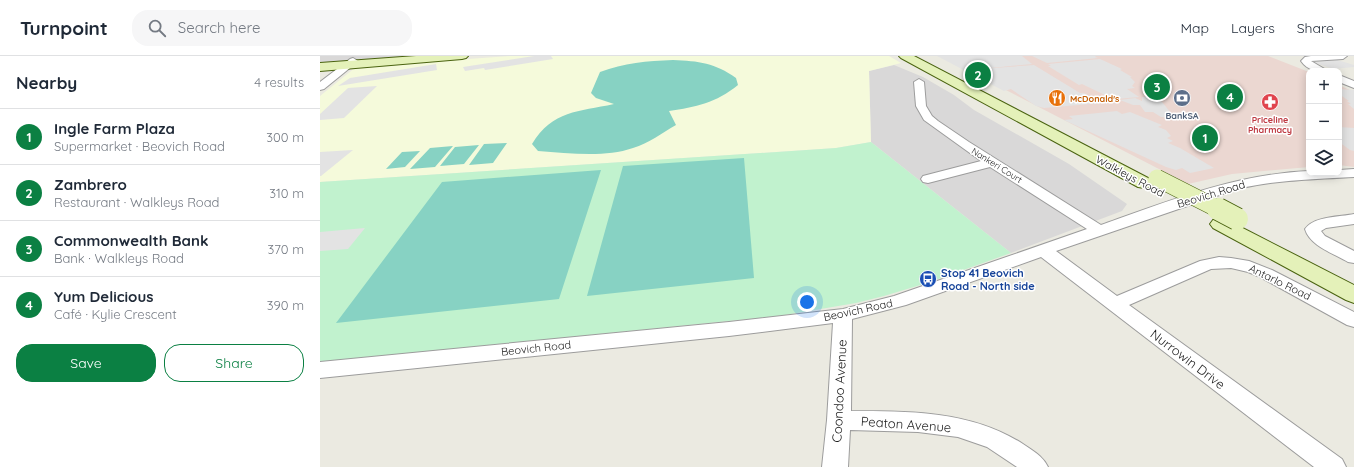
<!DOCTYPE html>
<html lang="en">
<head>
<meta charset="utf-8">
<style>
	:root { --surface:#fff; --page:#f6f6f7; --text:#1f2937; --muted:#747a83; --line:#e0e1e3; --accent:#0b8043 }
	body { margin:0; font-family:Quicksand,sans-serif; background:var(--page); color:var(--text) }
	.controls { position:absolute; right:12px; top:12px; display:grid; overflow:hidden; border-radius:8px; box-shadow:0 2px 10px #0003 }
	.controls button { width:36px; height:36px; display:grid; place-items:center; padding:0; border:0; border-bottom:1px solid var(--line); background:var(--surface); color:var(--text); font:20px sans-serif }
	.you { position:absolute; left:487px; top:246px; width:14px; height:14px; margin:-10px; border:3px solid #fff; border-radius:50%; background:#1a73e8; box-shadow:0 0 0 6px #1a73e833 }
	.badge { display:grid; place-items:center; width:26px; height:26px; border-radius:50%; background:var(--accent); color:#fff; font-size:13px; font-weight:700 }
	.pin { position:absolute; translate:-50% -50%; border:2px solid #fff; box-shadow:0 1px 4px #0006 }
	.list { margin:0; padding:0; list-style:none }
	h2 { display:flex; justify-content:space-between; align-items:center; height:52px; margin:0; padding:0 16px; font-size:17px }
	h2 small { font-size:13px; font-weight:400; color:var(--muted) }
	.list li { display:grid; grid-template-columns:26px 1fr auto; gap:12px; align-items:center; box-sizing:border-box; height:56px; padding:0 16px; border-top:1px solid var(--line) }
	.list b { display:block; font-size:15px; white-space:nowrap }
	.list p { margin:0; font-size:13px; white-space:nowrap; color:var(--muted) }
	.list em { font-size:13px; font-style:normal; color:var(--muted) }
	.actions { display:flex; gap:8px; padding:12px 16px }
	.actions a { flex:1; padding:9px 0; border:1px solid var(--accent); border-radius:16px; text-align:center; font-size:14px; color:var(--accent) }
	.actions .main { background:var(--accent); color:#fff }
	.icon { flex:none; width:22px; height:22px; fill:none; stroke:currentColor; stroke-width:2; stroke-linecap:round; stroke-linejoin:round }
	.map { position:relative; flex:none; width:1034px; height:411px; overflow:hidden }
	header { display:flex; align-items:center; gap:24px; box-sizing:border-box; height:56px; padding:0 20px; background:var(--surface); border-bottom:1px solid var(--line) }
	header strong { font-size:19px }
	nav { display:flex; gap:22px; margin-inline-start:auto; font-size:14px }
	.search { width:280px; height:36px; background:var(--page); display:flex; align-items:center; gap:10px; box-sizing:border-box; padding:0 14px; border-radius:16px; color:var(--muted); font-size:15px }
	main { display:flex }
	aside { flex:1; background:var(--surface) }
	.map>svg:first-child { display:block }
</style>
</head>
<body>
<header>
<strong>Turnpoint</strong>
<div class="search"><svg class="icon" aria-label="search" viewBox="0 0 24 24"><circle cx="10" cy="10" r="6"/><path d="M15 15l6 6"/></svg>Search here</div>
<nav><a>Map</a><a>Layers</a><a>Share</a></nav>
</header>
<main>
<aside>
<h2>Nearby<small>4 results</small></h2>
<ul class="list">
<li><span class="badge">1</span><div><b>Ingle Farm Plaza</b><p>Supermarket · Beovich Road</p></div><em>300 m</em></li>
<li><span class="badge">2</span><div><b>Zambrero</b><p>Restaurant · Walkleys Road</p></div><em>310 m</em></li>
<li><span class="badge">3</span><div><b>Commonwealth Bank</b><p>Bank · Walkleys Road</p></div><em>370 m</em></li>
<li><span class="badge">4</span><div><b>Yum Delicious</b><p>Café · Kylie Crescent</p></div><em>390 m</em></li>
</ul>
<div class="actions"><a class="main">Save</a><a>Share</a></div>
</aside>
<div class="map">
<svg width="1034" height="411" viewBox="0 0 1034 411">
	<rect width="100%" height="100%" fill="#ebeae1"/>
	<!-- residential -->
	<path fill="#d9d8d8" d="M0 0H93L0 7Z
		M574 9 603 21 634 39 654 54 749 108 807 148 802 155 691 197 551 86 549 15Z"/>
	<!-- commercial -->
	<path fill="#ebd7d1" d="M620 0H948L989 16V111L912 118 868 128Z
		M1019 29 1034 36V111L1019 109Z"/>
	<!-- education -->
	<path fill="#f5fadb" d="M190 0H569L581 7 549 15 551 86 516 92 0 126V40L36 11Z"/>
	<!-- park -->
	<path fill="#c1f2ce" d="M551 86 691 197 607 227 564 240 536 247 459 260 0 306V126L516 92Z"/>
	<!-- pitch -->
	<path fill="#87d2c3" d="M353 4C379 5 395 7 416 22L418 29C396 47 376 51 349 55L356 69C342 77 329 87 313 92 284 102 249 97 218 95L212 88C233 54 258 56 294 48L276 42 271 37 280 16C304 7 327 5 353 4Z
		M187 87 173 107 149 109 164 88Z
		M159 89 144 108 120 110 135 91Z
		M133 90 115 111 90 113 110 92Z
		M100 95 85 111 66 113 82 96Z
		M424 102 434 222 267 240 303 110Z
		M281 114 239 243 16 267 122 126Z"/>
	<!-- parking -->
	<path fill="#e3e3e3" d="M214 0H231L233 3 165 14 164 12 145 15 143 11Z
		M617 0H702L712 8 660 13 657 11H655L662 15 661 13 714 9 760 37H764L781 47 724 52 716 50 691 33 684 35Z
		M712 0H776L775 1 778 2 727 7Z
		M780 3 802 13 800 14 812 21H810L815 26 812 30 815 32 807 33 819 41 796 43 789 41 762 28 759 29 728 10H731L728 8Z
		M1017 4 1034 9V11L1013 13 993 6Z
		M116 8 117 14 18 30 30 22Z
		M57 30 24 62 0 64V58L28 32Z
		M1019 33 1034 34V53L1028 48H1031L1027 45H1029L1019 38Z
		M822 41H838L855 62 841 61 833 56H825L820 49H813L800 44 815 42 822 45Z
		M797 55 802 58 810 56 842 69 838 71 846 74 851 80 847 82 853 85 848 87 860 92 894 112 870 117 862 112 856 114 846 111 744 64 753 63 749 60Z
		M1019 71 1034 72V95L1030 94 1019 86Z
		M33 94 1 120H0V96Z
		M45 172 28 193 0 195V176Z"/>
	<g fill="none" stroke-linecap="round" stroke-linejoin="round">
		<!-- minor casing -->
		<g stroke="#9c9c9c" stroke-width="2">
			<path id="minor" d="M991 0H1027L1023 3 991 5 1008 15C996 15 988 15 981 5L985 1Z
				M33 2 38 5 36 7 4 33 0 34V26L30 3Z
				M1019 19 1034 25V32L1019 26Z
				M599 23 604 26 606 50 612 60 618 65 649 86 781 169C848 145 917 118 989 115V117H1019V114L1034 113V121C995 123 956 124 917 133L736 195 797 240 880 205 899 201 911 202 929 205 952 214 1034 256V271L1027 269 940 221 928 216 911 212 891 213 809 249 1022 403 1026 411H994L721 201 586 249 532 263 531 355C590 355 652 355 703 388 713 395 723 400 728 411H697L667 391 638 381 598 376 530 374 528 411H502L507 364 513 267 409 280 0 322V306L409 266 523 253 574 240 767 173 670 111 608 127 603 126 601 123 603 120 661 105 604 64 596 50 594 26Z
				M1034 158V168L1006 172 1001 175 1005 180 1034 195V207L1028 206C1013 197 990 190 985 173 994 160 1020 161 1034 158Z"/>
		</g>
		<!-- secondary casing -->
		<g stroke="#4a6310" stroke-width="2">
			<path id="secondary" d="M96 0H148L146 2 142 3 0 15V7Z
				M579 0H594L830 123 833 127 830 131 824 132 818 131 581 2Z
				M900 162 907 164 1034 229V247L1026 244 893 172 890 168 893 164Z"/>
		</g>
		<!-- minor -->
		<use href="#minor" fill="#fff" fill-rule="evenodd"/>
		<!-- secondary -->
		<use href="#secondary" fill="#e4f1b9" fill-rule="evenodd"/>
		<!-- secondary-bridge-far1 casing -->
		<g stroke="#4a6310" stroke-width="18" stroke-linecap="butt">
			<path id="secondary-bridge-far1" d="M837 122 900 154"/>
		</g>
		<!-- secondary-bridge casing -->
		<g stroke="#4a6310" stroke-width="24" stroke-linecap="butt">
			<path id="secondary-bridge" d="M898 153 917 163"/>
		</g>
		<!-- secondary-bridge-far1 -->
		<use href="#secondary-bridge-far1" stroke="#e4f1b9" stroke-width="17"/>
		<!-- secondary-bridge -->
		<use href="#secondary-bridge" stroke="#e4f1b9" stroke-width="22"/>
	</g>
	<!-- icons -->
	<defs>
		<g id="restaurant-disc" transform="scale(0.9)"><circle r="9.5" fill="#e8710a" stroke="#fff"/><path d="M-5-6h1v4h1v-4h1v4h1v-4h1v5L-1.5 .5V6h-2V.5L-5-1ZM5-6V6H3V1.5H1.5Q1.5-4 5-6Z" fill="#fff"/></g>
		<g id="bank-disc" transform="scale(0.9)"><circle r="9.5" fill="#5c6f8a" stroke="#fff"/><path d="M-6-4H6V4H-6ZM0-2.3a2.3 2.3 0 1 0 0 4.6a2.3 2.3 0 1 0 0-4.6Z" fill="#fff"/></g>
		<g id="pharmacy-disc" transform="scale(0.9)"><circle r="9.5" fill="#e0444e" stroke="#fff"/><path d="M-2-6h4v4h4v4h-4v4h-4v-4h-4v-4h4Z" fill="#fff"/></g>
		<g id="bus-disc" transform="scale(0.9)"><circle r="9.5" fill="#1a4fb4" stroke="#fff"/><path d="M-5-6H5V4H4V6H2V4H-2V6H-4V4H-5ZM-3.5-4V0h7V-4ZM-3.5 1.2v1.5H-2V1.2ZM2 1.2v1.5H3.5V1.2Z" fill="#fff"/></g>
	</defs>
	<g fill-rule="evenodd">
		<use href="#restaurant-disc" x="737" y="42"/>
		<use href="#bank-disc" x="862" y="42"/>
		<use href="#pharmacy-disc" x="950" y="46"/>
		<use href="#bus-disc" x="608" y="223"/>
	</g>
	<g text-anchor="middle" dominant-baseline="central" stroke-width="3" stroke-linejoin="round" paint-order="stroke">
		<!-- far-food labels -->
		<g font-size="9" font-weight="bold" fill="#c56008" stroke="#fff" text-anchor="start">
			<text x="750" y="42">McDonald's</text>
		</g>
		<!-- far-service labels -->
		<g font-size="9" font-weight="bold" fill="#4e5e75" stroke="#fff">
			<text x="862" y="59">BankSA</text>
		</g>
		<!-- far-health labels -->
		<g font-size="9" font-weight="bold" fill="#be3a42" stroke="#fff">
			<text x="950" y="63">Priceline<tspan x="950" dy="10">Pharmacy</tspan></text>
		</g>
		<!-- far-street labels -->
		<g font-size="9" fill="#1b1b1b" stroke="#fff">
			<text transform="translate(677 109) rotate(32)">Nankeri Court</text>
		</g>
		<!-- street labels -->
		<g font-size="11" fill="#1b1b1b" stroke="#fff">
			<text transform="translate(810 120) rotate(28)">Walkleys Road</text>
			<text transform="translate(891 138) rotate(-17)">Beovich Road</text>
			<text transform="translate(960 226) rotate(26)">Antarlo Road</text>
			<text transform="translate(538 254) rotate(-12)">Beovich Road</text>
			<text transform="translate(216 292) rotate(-6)">Beovich Road</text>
		</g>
		<!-- transit labels -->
		<g font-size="11" font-weight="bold" fill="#164399" stroke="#fff" text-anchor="start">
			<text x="621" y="217">Stop 41 Beovich<tspan x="621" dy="13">Road - North side</tspan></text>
		</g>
		<!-- near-street labels -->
		<g font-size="13" fill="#1b1b1b" stroke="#fff">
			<text transform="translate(868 303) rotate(37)">Nurrowin Drive</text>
			<text transform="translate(519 335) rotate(-87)">Coondoo Avenue</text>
			<text transform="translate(586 368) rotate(4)">Peaton Avenue</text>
		</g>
	</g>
</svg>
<div class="controls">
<button>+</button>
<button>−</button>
<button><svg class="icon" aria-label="layers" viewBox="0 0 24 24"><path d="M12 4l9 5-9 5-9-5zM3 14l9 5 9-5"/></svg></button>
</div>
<div class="you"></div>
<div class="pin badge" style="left:885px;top:82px">1</div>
<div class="pin badge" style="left:658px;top:19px">2</div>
<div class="pin badge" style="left:837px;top:31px">3</div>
<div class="pin badge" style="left:910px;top:41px">4</div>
</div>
</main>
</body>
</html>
